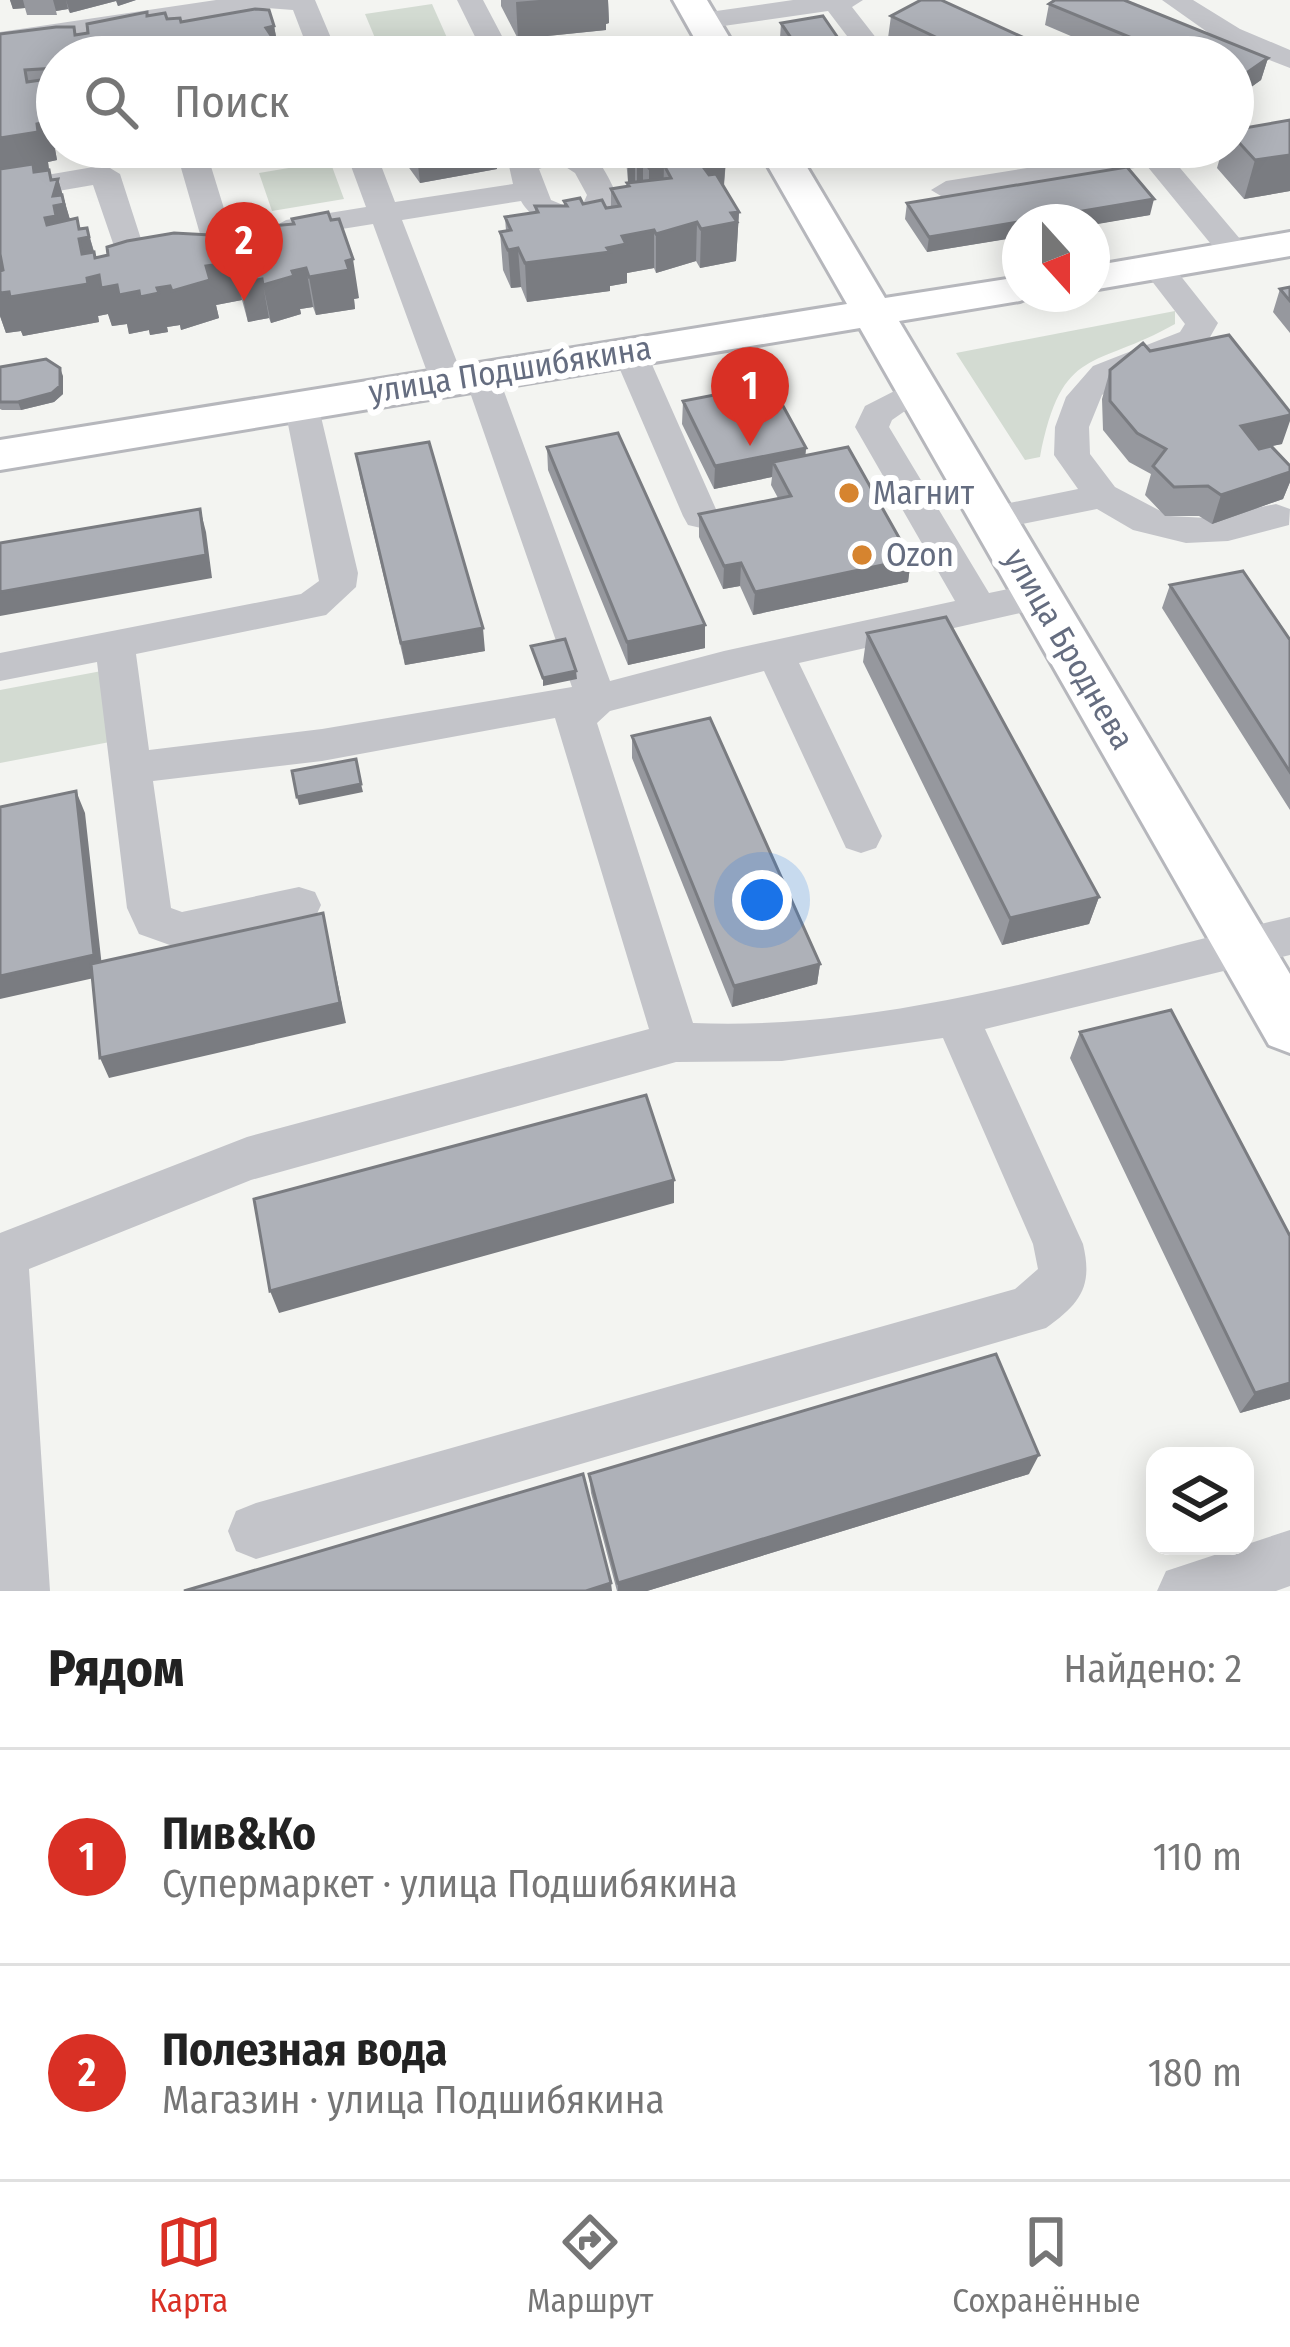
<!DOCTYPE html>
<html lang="ru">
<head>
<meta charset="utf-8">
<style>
	:root { --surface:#fff; --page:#f2f2f2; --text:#222; --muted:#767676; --line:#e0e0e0; --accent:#d93025 }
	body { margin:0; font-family:"Fira Sans Condensed",sans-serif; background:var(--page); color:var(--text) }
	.controls { position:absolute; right:36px; bottom:36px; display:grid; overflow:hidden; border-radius:24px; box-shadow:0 6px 30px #0003 }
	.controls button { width:108px; height:108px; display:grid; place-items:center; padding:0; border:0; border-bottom:3px solid var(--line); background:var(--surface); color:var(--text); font:60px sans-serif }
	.compass { position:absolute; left:1002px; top:204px; width:108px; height:108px; border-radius:50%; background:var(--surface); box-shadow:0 6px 30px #0003; rotate:159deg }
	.you { position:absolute; left:762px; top:900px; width:42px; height:42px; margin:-30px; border:9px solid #fff; border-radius:50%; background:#1a73e8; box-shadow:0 0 0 18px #1a73e833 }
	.badge { display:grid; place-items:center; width:78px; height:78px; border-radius:50%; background:var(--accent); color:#fff; font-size:39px; font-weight:700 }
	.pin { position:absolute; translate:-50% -99px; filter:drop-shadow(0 3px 6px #0008) }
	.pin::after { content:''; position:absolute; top:63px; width:42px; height:36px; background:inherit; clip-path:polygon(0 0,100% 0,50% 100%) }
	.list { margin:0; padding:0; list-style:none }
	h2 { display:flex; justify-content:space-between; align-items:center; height:156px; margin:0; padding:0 48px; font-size:51px }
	h2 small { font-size:39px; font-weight:400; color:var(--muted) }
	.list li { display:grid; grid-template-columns:78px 1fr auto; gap:36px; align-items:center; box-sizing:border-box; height:216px; padding:0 48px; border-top:3px solid var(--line) }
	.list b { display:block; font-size:45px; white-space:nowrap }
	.list p { margin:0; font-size:39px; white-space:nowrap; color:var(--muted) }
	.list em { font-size:39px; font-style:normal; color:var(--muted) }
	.icon { flex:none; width:66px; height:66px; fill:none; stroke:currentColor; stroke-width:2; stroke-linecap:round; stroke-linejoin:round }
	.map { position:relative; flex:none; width:1290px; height:1591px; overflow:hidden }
	.search { position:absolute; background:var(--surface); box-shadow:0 6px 30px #0003; left:36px; right:36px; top:36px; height:132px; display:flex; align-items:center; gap:30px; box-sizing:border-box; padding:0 42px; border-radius:66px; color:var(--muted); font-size:45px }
	.sheet { height:588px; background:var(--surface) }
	nav { display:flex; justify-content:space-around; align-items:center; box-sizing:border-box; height:168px; border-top:3px solid var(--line); background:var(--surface); font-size:33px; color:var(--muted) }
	nav a { display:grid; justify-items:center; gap:6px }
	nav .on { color:var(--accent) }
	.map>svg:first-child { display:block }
</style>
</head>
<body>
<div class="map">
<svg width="1290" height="1591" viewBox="0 0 1290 1591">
	<rect width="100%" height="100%" fill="#f3f4f1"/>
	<!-- green -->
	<path fill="#d3dbd2" d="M432 4 448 40 380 50 365 14Z
		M330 161 344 199 272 211 259 173Z
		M1175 311V324C1094 370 1062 344 1040 457L1025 460 956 353Z
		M107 670 115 741 0 763V690Z"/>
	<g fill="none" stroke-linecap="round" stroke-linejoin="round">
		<!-- major casing -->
		<g stroke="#b6b7bc" stroke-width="6">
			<path id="major" d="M673 0H707L741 57H705Z
				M757 147H795L885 298 1020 277V294H1037L1020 301 899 321 1290 974V1053L1269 1045 860 328 0 470V440L847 304Z
				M1290 232V256L1092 290V266Z"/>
		</g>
		<!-- minor -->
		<path fill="#c3c4c9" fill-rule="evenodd" d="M216 0H315L339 57H311L293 10 267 8 0 48V32Z
			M457 0H483L513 57H485Z
			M793 0H863L852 7 891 57H863L828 11 702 29 689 21 702 13Z
			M1162 0H1193L1240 29 1290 50V68L1220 41Z
			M718 40 732 48 728 54 639 57 653 49Z
			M175 147H205L234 241 229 248 218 250 202 241Z
			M344 147H374L395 202 513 184 509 166C526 145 566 138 590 154 603 163 610 181 617 195L606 217C576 224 539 233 521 201L402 220 464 380 459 388H435L430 380 373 224 286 238 270 229 286 220 366 207ZM558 162 575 173 587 195 583 204 568 207 551 200 539 169Z
			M1157 147H1227L1222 153 1175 162 1246 246 1251 253 1246 260H1224L1147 166 946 199 931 190 946 181Z
			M105 165 120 174 141 239 188 240 193 247 188 254 144 259 116 252 93 185 0 201V183Z
			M1157 257 1168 260 1218 323 1205 346 1136 370 1102 395 1089 427 1090 454 1115 487 1170 516 1207 518 1276 504 1290 509 1289 525 1228 541 1186 543 1133 530 1097 509 993 530 980 527 975 518 980 509 1078 489 1054 455 1055 427 1066 397 1093 366 1180 332 1185 324 1141 267Z
			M629 341 641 344 646 351 719 516 714 525 701 528 688 525 683 516 612 351 617 344Z
			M481 364 493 368 498 375 610 681 724 651 955 601 855 427 865 406 918 379 930 382 935 390 892 420 889 427 989 593 1038 583 1051 586 1057 596 1051 606 1038 609 799 663 882 836 876 848 861 853 846 848 764 671 610 711 597 723 693 1023C889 1032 1101 962 1290 917V955L985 1029 1083 1244C1093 1286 1081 1303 1046 1328L256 1559 236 1551 228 1531 236 1511 256 1503 1015 1289 1038 1269 1033 1244 943 1038 782 1061 676 1062 251 1180 29 1269 50 1591H0V1233L247 1137 649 1029 555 718 322 761 153 781 171 908 182 912 299 887 315 892 321 905 315 918 299 923 181 949 139 934 127 908 97 662 0 681V653L301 594 319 581 284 404 289 396H313L318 404 358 573 356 587 326 615 136 654 149 750 322 729 572 687 464 375 469 368Z
			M1290 1530V1586L1276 1591H1157L1166 1571Z"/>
		<!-- major -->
		<use href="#major" fill="#fff" fill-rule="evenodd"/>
	</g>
	<!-- wall -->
	<path fill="#96989e" d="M10 0H136L118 6 116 1 70 13 68 9 56 11 57 15H27L25 8 13 9Z
		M501 0H608L609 23 606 24V30L518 39 501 6Z
		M1049 4 1268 58 1261 80 1233 100V57H1120L1045 25Z
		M147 16 181 22 274 26 280 57H57V106L54 107 63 147 55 149 57 160 48 162 49 170 52 180 58 179 70 220 80 229 87 228 96 258 229 236 359 298 354 299 355 309 316 315 313 307 300 309 301 314 271 323 269 318 248 322 242 300 216 305 219 318 181 330 180 325 167 327 168 332 150 335 149 330 129 334 127 324 112 326 108 314 98 316 99 322 23 336 21 331 6 333 0 316V34L76 35Z
		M891 16 1066 57H928L888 38Z
		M781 23 851 57H792L780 38Z
		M1290 120V191L1244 199 1217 168 1223 147H1233V130Z
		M397 147H495L497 169 420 183 407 165 406 151 399 152Z
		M617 147H727L724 186 739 212 736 261 700 268 696 261 656 273 654 268 627 273V283L610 286V291L527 302 521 287 511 288 503 270 500 232 506 231 505 217 535 212V206H564V201L606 208 611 207V189L627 186 628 182 625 148 618 149Z
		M852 147H906L905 151 860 159Z
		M907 203 1150 215 927 252 905 219Z
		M1290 287V333L1273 312 1280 289Z
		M1150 351 1282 444 1271 446 1290 466V482L1283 499 1212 524 1199 516H1165L1145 495 1151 474 1129 462 1103 430 1102 399 1110 370Z
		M0 367 63 376V394L54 402 21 410H2L0 409Z
		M683 401 806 448 805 456 911 559 908 582 753 615 740 586 723 589 699 537V514L778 498 771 485 772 477 714 489 682 424Z
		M547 447 705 625V648L628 665 548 470Z
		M356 454 485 651 405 665 360 477Z
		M1170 585 1290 640V810L1162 608Z
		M867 633 1099 897 1089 924 1002 945 863 662Z
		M632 736 820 964 817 984 732 1007 632 758Z
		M1080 1032 1290 1236V1399L1240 1413 1070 1058Z
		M589 1474H1029L647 1591H617L591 1493Z"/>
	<!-- shaded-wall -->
	<path fill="#7a7c81" d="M10 0H23L25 8 13 9Z
		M53 0H66L68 9 56 11Z
		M66 0H116V1L70 13Z
		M116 0H136L118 6Z
		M539 0H608L609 23 606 24V30L518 39 516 2Z
		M274 26 280 57H271L266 28Z
		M193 38 197 57H136L173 41Z
		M1268 58 1261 80 1233 100 1235 81Z
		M41 80 49 110 48 88 57 119V147H63L55 149 57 160 48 162 49 170 0 173V138L37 124Z
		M252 147H289L253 153Z
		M416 147H495L497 169 420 183Z
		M628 147H635V182L628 183Z
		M719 147H727L723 193 704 168Z
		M861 147H906L905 151 860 159Z
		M1290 155V191L1244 199 1255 160Z
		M643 158V196L637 197V159Z
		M664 165 663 203 649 206V168Z
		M49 170 55 190 58 179 74 233 57 256 45 218Z
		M1154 199 1150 215 1092 225V222H1020V237L927 252 929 237Z
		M739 212 736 261 700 268 701 229 731 213Z
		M77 218 83 238 87 228 104 287 117 285 157 288 206 266 234 262 242 300 216 305 219 318 181 330 180 325 167 327 168 332 150 335 149 330 129 334 127 324 112 326 108 314 98 316 99 322 23 336 21 331 6 333 0 316V232L82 254Z
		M697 222 696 261 656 273V234Z
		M654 230V268L627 273V283L610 286V291L527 302 525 263 607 248 622 236Z
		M518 248 521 287 511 288 508 250Z
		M353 259 359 298 354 299 355 309 316 315 309 277Z
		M306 268 313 307 300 309 301 314 271 323 263 285 292 271Z
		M262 279 269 318 248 322 240 283Z
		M60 368 63 376V394L54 402 21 410 18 402Z
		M1290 415V421L1282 444 1231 455 1241 426Z
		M806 448 804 471 773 462 772 477 714 489 715 466Z
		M1290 472V482L1283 499 1212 524 1221 495Z
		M200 509 206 532 212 578 0 616V592Z
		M911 559 908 582 753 615 755 592Z
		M741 563 740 586 723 589 724 566Z
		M705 625V648L628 665 627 642Z
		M483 628 485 651 405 665 401 643Z
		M576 671 577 679 543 686V678Z
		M361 784 363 792 299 805 297 797Z
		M76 791 85 813 103 976 0 999V976Z
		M1099 897 1089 924 1002 945 1010 918Z
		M323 913 346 1023 109 1078 100 1058Z
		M820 964 817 984 732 1007 734 986Z
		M674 1180V1203L279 1313 270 1291Z
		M1290 1383V1399L1240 1413 1255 1393Z
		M1039 1455 1029 1474 647 1591H618V1583Z
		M611 1583 612 1591H586Z"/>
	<!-- building -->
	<path fill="#aeb1b8" stroke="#7a7c81" stroke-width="3" d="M921 0H941L1066 57H978L891 16Z
		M1055 0H1124L1268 58 1235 81 1233 80V57H1178L1049 4Z
		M255 9 269 10 274 26 266 28 278 46 271 47 275 57H191L189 50 196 49 193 38 173 41 175 48 160 54 136 57H93L92 55 57 57V68L25 70 27 82 41 80 42 89 48 88 52 110 45 111 46 122 37 124 38 132 0 138V34L56 27H74L75 35 88 33 87 24 147 12V16L165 13 167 19 180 18 181 22Z
		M823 16 851 57H804L781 23Z
		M372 48 377 57H347L345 52Z
		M652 51 668 52 671 57H621Z
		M1290 120V155L1255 160 1233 136V130Z
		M635 147H720L725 155 716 157 721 165 704 168 709 175 716 174 739 212 731 213 737 222 701 229 697 222 656 234 654 230 622 236 626 244 607 248 610 252 525 263 518 248 508 250 500 232 511 230 505 217 538 212 535 206H567L564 201 580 198 583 204 602 200 606 208 620 206 611 189 629 186 627 183 671 178 664 165 649 168 643 158 637 159Z
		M33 164 34 172 49 170 51 180 58 179 53 196 62 195 64 204 54 206 56 216 45 218 47 225 77 218 79 229 87 228 89 237 79 239 82 254 94 252 95 258 108 255 107 247 127 241 174 233 229 236 248 232 247 228 294 224 292 219 328 212 331 220 339 219 353 259 346 261 349 270 309 277 306 268 292 271 294 276 263 285 262 279 240 283 234 262 206 266 210 280 172 291 170 286 157 288 159 293 140 297 139 291 119 295 117 285 101 288 99 275 87 278 88 284 10 297 9 292 0 293V271L3 270 0 254V169Z
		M1127 167 1154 199 929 237 907 203Z
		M1290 287V301L1280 289Z
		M1229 335 1290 412V415L1241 426 1259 449 1271 446 1290 466V472L1221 495 1208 486 1174 487 1153 466 1166 449 1137 433 1110 401V370L1143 343 1150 351Z
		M46 359 60 368V386L52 393 18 402H0V367Z
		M771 384 806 448 715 466 683 401Z
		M618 433 705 625 627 642 547 447Z
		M429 442 483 628 401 643 356 454Z
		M848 447 911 559 755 592 741 563 724 566 699 514 791 496 773 462Z
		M200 509 206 555 0 592V543Z
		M1243 571 1290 640V772L1170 585Z
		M946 617 1099 897 1010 918 867 633Z
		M565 639 576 671 543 678 531 646Z
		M710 718 820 964 734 986 632 736Z
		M356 759 361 784 297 797 292 771Z
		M76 791 94 955 0 976V807Z
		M323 913 340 1003 100 1058 91 964Z
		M1171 1010 1290 1236V1383L1255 1393 1080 1032Z
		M646 1095 674 1180 270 1291 254 1199Z
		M996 1354 1039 1455 618 1583 589 1474Z
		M583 1474 611 1583 586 1591H184Z"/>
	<!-- markers -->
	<g fill="#d6842f" stroke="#fff" stroke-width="4.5">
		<circle cx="849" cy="493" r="12"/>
		<circle cx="862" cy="555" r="12"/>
	</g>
	<g text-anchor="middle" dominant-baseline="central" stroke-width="12" stroke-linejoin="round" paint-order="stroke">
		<!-- street labels -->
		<g font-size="33" fill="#656d80" stroke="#fff">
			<text transform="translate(510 370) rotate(-9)">улица Подшибякина</text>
			<text transform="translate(1069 649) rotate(60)">улица Броднева</text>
		</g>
		<!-- poi labels -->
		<g font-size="33" fill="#656d80" stroke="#fff" text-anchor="start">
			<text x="873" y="493">Магнит</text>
			<text x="886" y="555">Ozon</text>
		</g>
	</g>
</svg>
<div class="controls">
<button><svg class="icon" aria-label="layers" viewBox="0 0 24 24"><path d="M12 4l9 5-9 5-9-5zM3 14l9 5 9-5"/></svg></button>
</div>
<svg class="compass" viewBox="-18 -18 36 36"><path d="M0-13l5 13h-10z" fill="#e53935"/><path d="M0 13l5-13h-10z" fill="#767676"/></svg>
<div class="you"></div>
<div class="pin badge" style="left:750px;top:446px">1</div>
<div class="pin badge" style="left:244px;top:301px">2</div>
<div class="search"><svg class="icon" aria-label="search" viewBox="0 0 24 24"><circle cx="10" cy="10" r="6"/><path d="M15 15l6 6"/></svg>Поиск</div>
</div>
<section class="sheet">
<h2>Рядом<small>Найдено: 2</small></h2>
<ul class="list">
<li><span class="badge">1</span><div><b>Пив&amp;Ко</b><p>Супермаркет · улица Подшибякина</p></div><em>110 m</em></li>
<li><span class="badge">2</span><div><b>Полезная вода</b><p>Магазин · улица Подшибякина</p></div><em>180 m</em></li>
</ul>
</section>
<nav>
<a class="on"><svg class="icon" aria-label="map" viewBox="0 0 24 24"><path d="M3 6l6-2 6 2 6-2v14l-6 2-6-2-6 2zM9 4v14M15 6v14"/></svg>Карта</a>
<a><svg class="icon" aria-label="directions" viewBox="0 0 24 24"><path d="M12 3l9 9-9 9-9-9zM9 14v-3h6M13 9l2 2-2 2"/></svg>Маршрут</a>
<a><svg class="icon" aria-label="saved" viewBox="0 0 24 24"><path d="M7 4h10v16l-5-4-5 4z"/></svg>Сохранённые</a>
</nav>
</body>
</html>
